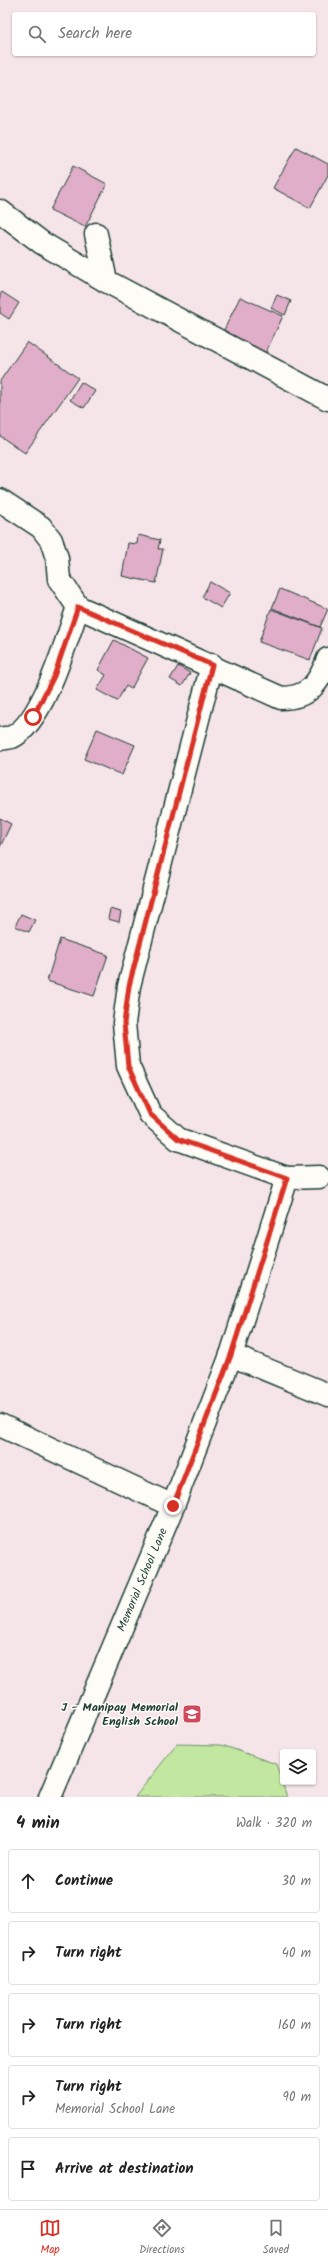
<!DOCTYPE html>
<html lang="en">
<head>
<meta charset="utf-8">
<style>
	:root { --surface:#fff; --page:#f6f6f6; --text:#222; --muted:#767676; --line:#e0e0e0; --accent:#d93025 }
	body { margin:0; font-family:Kalam,sans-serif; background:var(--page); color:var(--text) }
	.controls { position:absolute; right:12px; bottom:12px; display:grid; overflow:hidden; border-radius:4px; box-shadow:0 1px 3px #0004 }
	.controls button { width:36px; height:36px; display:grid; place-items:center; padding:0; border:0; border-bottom:1px solid var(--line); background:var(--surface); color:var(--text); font:20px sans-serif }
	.stop { position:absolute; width:12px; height:12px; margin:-9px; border:3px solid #d93025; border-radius:50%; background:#fff }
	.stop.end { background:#d93025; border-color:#fff; box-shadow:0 1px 4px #0008 }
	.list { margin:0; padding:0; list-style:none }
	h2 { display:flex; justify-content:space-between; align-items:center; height:52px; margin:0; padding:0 16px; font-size:17px }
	h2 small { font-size:13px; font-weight:400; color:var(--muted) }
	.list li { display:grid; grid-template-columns:26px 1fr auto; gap:12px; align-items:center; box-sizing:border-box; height:64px; margin:0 8px 8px; padding:0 8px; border:1px solid var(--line); border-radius:4px }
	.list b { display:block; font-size:15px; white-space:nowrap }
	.list p { margin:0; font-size:13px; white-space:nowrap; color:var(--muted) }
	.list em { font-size:13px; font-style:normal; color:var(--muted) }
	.icon { flex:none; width:22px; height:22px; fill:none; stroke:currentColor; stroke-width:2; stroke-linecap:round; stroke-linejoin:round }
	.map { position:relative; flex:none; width:328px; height:1797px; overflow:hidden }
	.search { position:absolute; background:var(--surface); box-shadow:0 1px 3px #0004; left:12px; right:12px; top:12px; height:44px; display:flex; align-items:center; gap:10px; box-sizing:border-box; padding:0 14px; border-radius:4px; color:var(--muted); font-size:15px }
	.sheet { height:412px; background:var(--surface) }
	nav { display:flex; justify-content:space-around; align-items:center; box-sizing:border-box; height:56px; border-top:1px solid var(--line); background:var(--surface); font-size:11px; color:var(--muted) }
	nav a { display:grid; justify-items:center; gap:2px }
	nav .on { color:var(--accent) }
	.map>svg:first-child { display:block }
</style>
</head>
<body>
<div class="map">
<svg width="328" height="1797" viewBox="0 0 328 1797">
	<rect width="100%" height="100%" fill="#f5e5e9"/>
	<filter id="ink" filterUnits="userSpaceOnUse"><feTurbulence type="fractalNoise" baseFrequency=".025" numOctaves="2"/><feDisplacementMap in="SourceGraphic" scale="8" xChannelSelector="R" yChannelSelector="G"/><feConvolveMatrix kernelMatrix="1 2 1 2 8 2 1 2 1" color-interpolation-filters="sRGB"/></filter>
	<g filter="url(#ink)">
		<!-- green -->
		<path fill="#c2e7a1" stroke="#70926a" d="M177 1744 222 1745 276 1764 287 1797H135Z"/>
		<!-- building -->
		<path fill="#e1aec9" stroke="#1f3d34" d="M296 147 328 164V175L310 208 273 188Z
			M73 166 107 184 85 227 50 210Z
			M2 292 19 303 9 319 0 313V295Z
			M277 295 291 301 285 315 271 308Z
			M240 297 283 316 265 354 222 334Z
			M27 342 78 378 25 453 0 436V381Z
			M81 382 95 391 84 408 70 400Z
			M138 535 160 540 158 549H163L156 583 122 576 128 543 137 544Z
			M210 582 230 593 221 608 202 597Z
			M280 589 328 609 320 627 272 608Z
			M271 609 322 628 310 660 259 642Z
			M114 640 148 658 131 689 126 686 117 701 97 690 106 675 98 670Z
			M178 666 190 673 182 686 170 679Z
			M97 729 135 745 122 775 84 759Z
			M0 818 11 824 0 847Z
			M110 909 121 912 119 922 108 919Z
			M21 914 35 920 29 932 15 926Z
			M60 939 108 955 94 996 47 981Z"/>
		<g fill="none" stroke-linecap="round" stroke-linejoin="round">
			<!-- minor casing -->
			<g stroke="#1f3d34" stroke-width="25">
				<g id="minor">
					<path d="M0 211 42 243 106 281"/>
					<path d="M96 234 106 281 328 399"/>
					<path d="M0 500 41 527 51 540 57 558 59 579 78 607 281 698C309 698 319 683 328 659"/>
					<path d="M212 665 129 986 124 1023 128 1066 150 1114 178 1139 287 1178 319 1177"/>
					<path d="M0 739C4 738 9 738 12 737 43 723 67 638 78 607"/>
					<path d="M231 1355 328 1395"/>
					<path d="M0 1425 173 1506"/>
					<path id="s1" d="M50 1797 173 1506 231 1355 287 1178"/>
				</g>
			</g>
			<!-- minor -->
			<use href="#minor" stroke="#fdfcf7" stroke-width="22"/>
		</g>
	</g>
	<g fill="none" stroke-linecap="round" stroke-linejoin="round" filter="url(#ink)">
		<!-- route -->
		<path stroke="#d93025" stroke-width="5" d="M33 717 54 676 78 607 212 665 129 986 124 1023 128 1066 150 1114 178 1139 287 1178 231 1355 173 1506"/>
	</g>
	<!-- icons -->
	<defs>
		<g id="school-square" transform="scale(1)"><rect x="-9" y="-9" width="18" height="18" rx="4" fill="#d1495b" stroke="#fdfcf7"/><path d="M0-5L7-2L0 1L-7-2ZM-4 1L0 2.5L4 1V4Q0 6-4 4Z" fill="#fff"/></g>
	</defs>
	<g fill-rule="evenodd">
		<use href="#school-square" x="192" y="1714"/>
	</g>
	<g text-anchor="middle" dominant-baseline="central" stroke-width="3" stroke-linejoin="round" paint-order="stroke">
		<!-- street labels -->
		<g font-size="12" fill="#1f3d34" stroke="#fdfcf7">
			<text stroke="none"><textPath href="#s1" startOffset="236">Memorial School Lane</textPath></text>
		</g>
		<!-- poi labels -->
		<g font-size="12" font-weight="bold" fill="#1f3d34" stroke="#fdfcf7" text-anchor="end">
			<text x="178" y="1707">J - Manipay Memorial<tspan x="178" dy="14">English School</tspan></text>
		</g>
	</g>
</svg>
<div class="controls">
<button><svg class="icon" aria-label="layers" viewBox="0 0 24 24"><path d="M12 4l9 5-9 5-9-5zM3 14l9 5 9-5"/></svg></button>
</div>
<div class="stop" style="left:33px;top:717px"></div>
<div class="stop end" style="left:173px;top:1506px"></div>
<div class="search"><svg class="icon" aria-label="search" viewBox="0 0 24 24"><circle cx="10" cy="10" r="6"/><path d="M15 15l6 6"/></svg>Search here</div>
</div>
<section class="sheet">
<h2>4 min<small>Walk · 320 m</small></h2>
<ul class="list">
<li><svg class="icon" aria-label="ahead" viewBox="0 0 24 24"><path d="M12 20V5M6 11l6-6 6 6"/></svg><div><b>Continue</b></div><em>30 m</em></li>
<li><svg class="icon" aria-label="right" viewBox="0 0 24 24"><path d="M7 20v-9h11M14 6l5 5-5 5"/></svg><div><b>Turn right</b></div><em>40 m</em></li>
<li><svg class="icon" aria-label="right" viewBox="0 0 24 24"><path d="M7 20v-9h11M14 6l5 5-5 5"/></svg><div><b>Turn right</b></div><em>160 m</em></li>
<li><svg class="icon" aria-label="right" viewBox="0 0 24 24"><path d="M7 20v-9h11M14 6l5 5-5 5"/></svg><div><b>Turn right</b><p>Memorial School Lane</p></div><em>90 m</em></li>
<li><svg class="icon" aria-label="arrive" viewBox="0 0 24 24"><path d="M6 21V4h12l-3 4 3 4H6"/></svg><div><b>Arrive at destination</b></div></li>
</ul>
</section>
<nav>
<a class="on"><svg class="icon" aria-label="map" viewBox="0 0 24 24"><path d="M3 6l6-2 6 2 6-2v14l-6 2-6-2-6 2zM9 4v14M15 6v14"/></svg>Map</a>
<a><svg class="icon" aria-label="directions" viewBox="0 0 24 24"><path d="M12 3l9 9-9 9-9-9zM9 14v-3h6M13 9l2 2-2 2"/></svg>Directions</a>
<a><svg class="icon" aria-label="saved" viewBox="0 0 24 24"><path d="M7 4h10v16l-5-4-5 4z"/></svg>Saved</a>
</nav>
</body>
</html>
